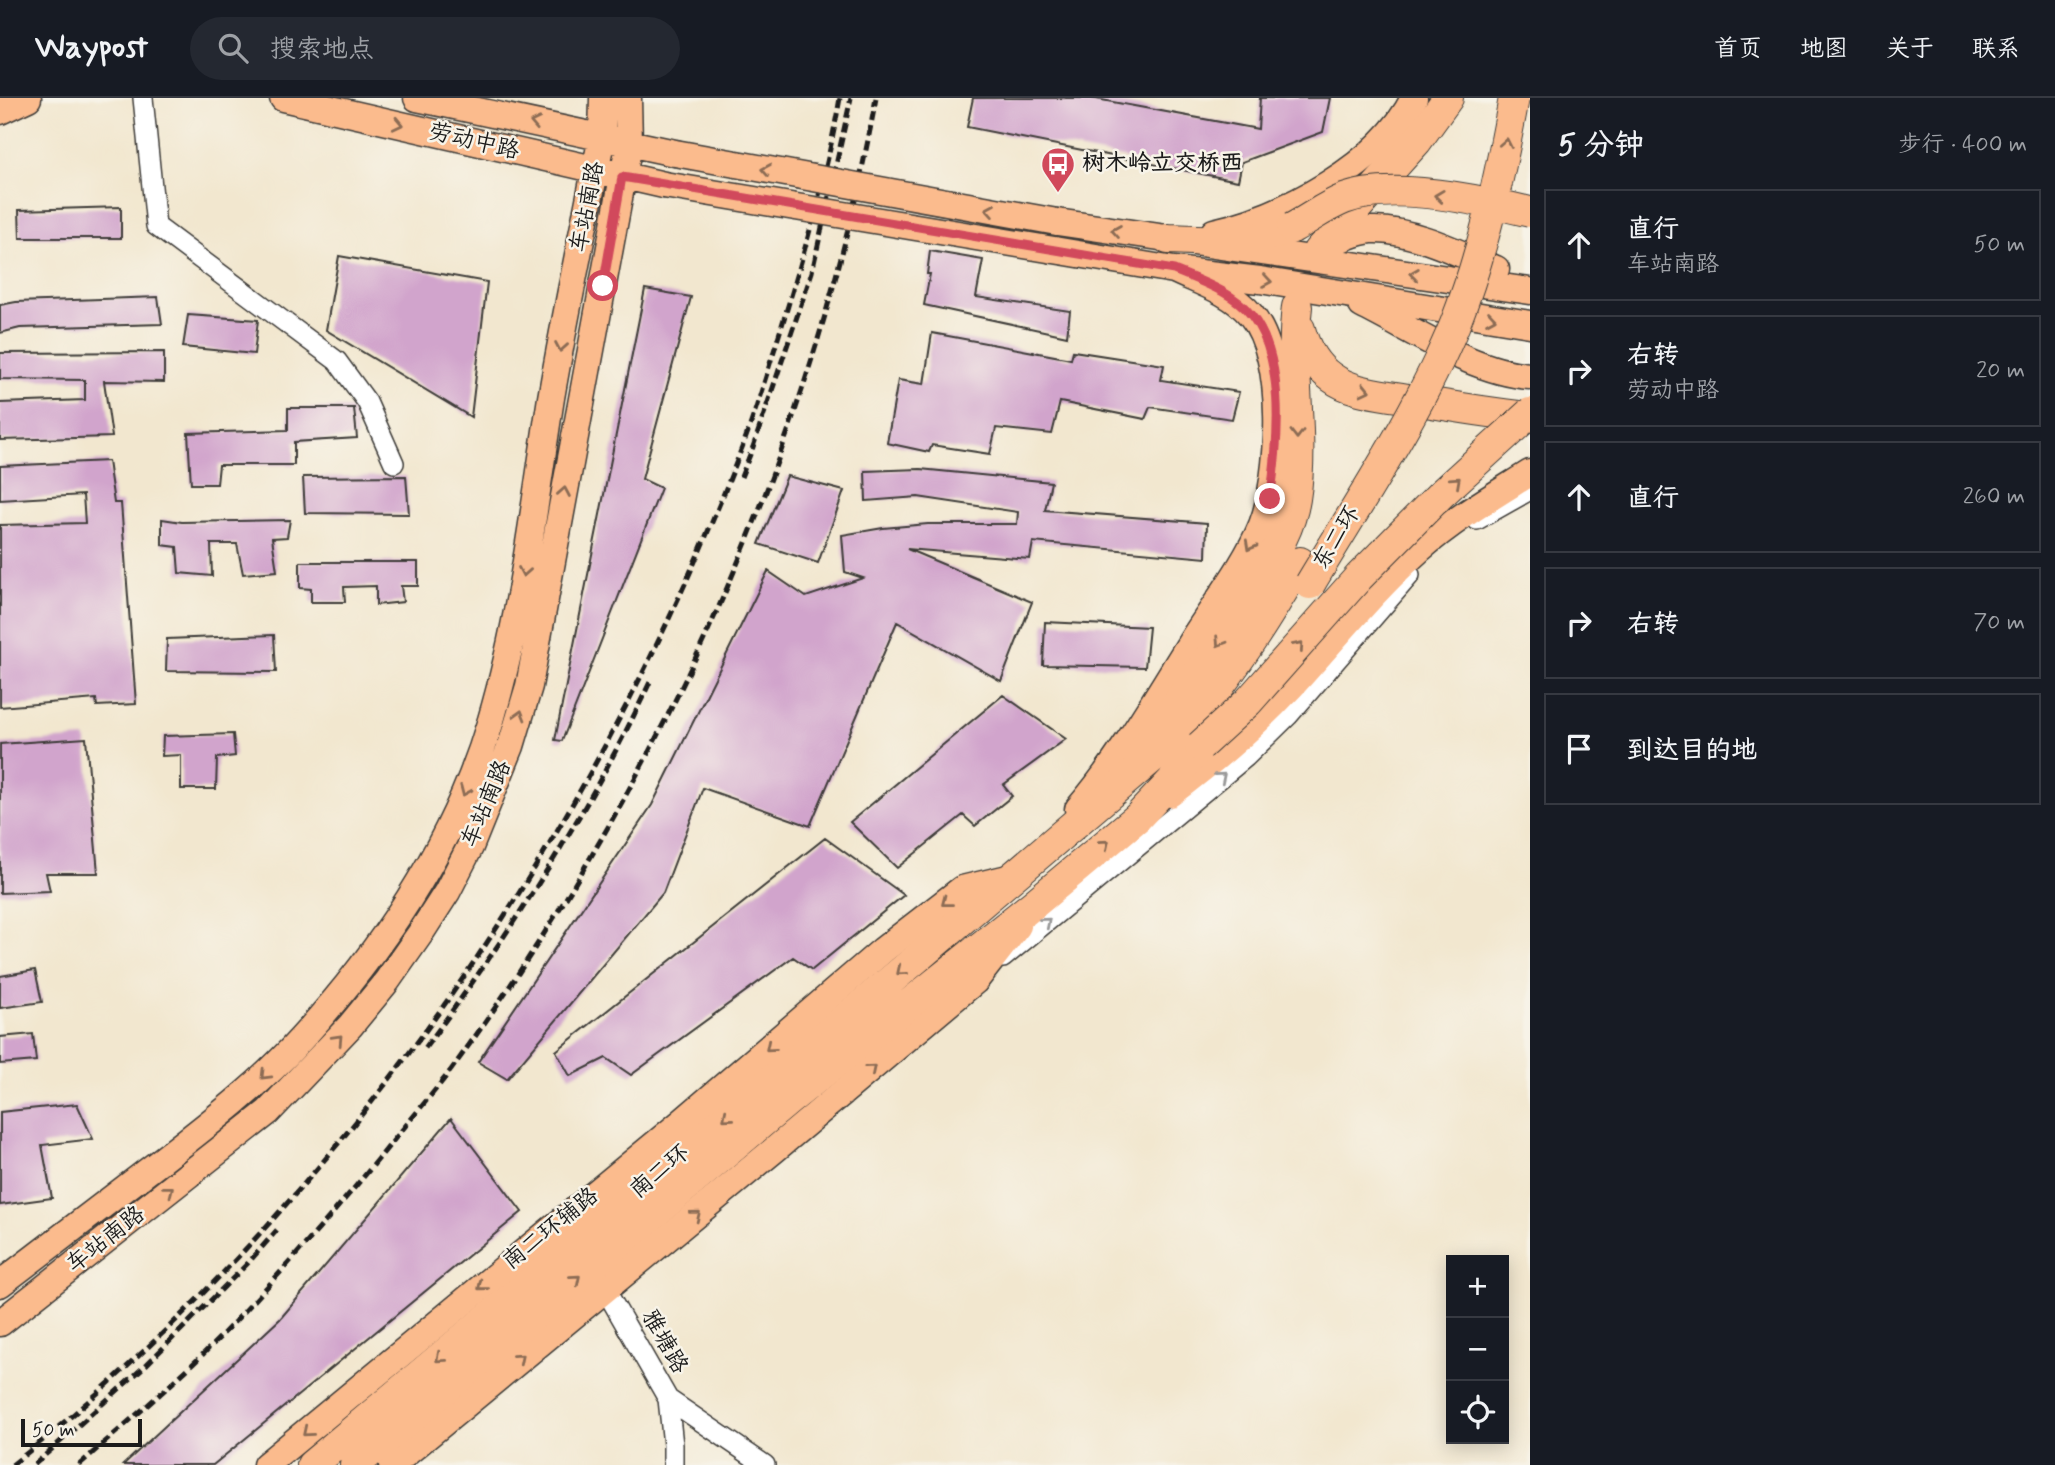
<!DOCTYPE html>
<html lang="zh">
<head>
<meta charset="utf-8">
<style>
	:root { --surface:#171b24; --page:#242831; --text:#f1f3f6; --muted:#9ea1a6; --line:#363941 }
	body { margin:0; font-family:Mynerve,"LXGW WenKai TC",sans-serif; background:var(--page); color:var(--text) }
	.controls { position:absolute; right:21px; bottom:21px; display:grid; overflow:hidden; border-radius:0px; box-shadow:0 4px 18px #0003 }
	.controls button { width:63px; height:63px; display:grid; place-items:center; padding:0; border:0; border-bottom:2px solid var(--line); background:var(--surface); color:var(--text); font:35px sans-serif }
	.scale { position:absolute; left:21px; bottom:18px; width:121px; box-sizing:border-box; padding-left:7px; border:4px solid #1c1c1c; border-top:0; font-size:19px; line-height:24px; white-space:nowrap; color:#1c1c1c; -webkit-text-stroke:5px #f7f3e8; paint-order:stroke }
	.stop { position:absolute; width:21px; height:21px; margin:-16px; border:5px solid #d1495b; border-radius:50%; background:#fff }
	.stop.end { background:#d1495b; border-color:#fff; box-shadow:0 2px 7px #0008 }
	.list { margin:0; padding:0; list-style:none }
	h2 { display:flex; justify-content:space-between; align-items:center; height:91px; margin:0; padding:0 28px; font-size:30px }
	h2 small { font-size:23px; font-weight:400; color:var(--muted) }
	.list li { display:grid; grid-template-columns:46px 1fr auto; gap:21px; align-items:center; box-sizing:border-box; height:112px; margin:0 14px 14px; padding:0 14px; border:2px solid var(--line); border-radius:0px }
	.list b { display:block; font-size:26px; white-space:nowrap }
	.list p { margin:0; font-size:23px; white-space:nowrap; color:var(--muted) }
	.list em { font-size:23px; font-style:normal; color:var(--muted) }
	.icon { flex:none; width:38px; height:38px; fill:none; stroke:currentColor; stroke-width:2; stroke-linecap:round; stroke-linejoin:round }
	.map { position:relative; flex:none; width:1530px; height:1367px; overflow:hidden }
	header { display:flex; align-items:center; gap:42px; box-sizing:border-box; height:98px; padding:0 35px; background:var(--surface); border-bottom:2px solid var(--line) }
	header strong { font-size:33px }
	nav { display:flex; gap:38px; margin-inline-start:auto; font-size:24px }
	.search { width:490px; height:63px; background:var(--page); display:flex; align-items:center; gap:18px; box-sizing:border-box; padding:0 24px; border-radius:38px; color:var(--muted); font-size:26px }
	main { display:flex }
	aside { flex:1; background:var(--surface) }
	.map>svg:first-child { display:block }
</style>
</head>
<body>
<header>
<strong>Waypost</strong>
<div class="search"><svg class="icon" aria-label="search" viewBox="0 0 24 24"><circle cx="10" cy="10" r="6"/><path d="M15 15l6 6"/></svg>搜索地点</div>
<nav><a>首页</a><a>地图</a><a>关于</a><a>联系</a></nav>
</header>
<main>
<div class="map">
<svg width="1530" height="1367" viewBox="0 0 1530 1367">
	<rect width="100%" height="100%" fill="#f7f3e8"/>
	<filter id="ink" filterUnits="userSpaceOnUse"><feTurbulence type="fractalNoise" baseFrequency=".0143" numOctaves="2"/><feDisplacementMap in="SourceGraphic" scale="14" xChannelSelector="R" yChannelSelector="G"/><feConvolveMatrix kernelMatrix="1 2 1 2 8 2 1 2 1" color-interpolation-filters="sRGB"/></filter>
	<filter id="wash" filterUnits="userSpaceOnUse"><feTurbulence type="fractalNoise" baseFrequency=".00686" numOctaves="4" result="noise"/><feDisplacementMap in="SourceGraphic" scale="28" xChannelSelector="R" yChannelSelector="G"/><feGaussianBlur stdDeviation="1.57" result="paint"/><feColorMatrix in="noise" values="0 0 0 0 0 0 0 0 0 0 0 0 0 0 0 0 0 1.4 0 .05"/><feComposite in="paint" operator="in"/></filter>
	<g filter="url(#wash)">
		<rect width="100%" height="100%" fill="#f2e7cf"/>
		<g id="blocks">
			<!-- building -->
			<path fill="#d1a4cc" d="M973 0H1091L1258 31 1260 0H1330L1323 34 1242 64 1238 83 967 29Z
				M121 109V140H20L19 112Z
				M930 153 983 162 976 199 1070 213 1067 238 924 207 930 176H927Z
				M339 158 487 184 471 319 326 232Z
				M645 191 691 199 642 381 661 390 562 643 555 642Z
				M158 199 162 226 20 230 0 235V207L16 204Z
				M188 217 258 222 254 256 183 249Z
				M932 235 1071 261 1073 253 1164 267 1161 282 1239 294 1232 321 1150 309 1145 321 1060 304 1052 336 996 330 990 356 932 347 929 354 887 345 898 282 924 286Z
				M164 254V284L104 283 112 339 0 342V305L85 302V282L0 281V255Z
				M288 310H354L357 340 294 344V367H219L217 386H191L188 335 288 332Z
				M108 363 114 405H121L136 606 97 608 96 601 0 609V427L85 425 83 397 0 402V368Z
				M920 371 1051 384 1045 412 1207 425 1206 460 1033 444 1030 461 907 451 1032 504 1001 583 897 524 810 728 703 690 663 795 507 981 478 964 652 707 768 473 806 499 863 480 845 474 842 437 883 430 928 426H1017L1018 414 918 399 866 403 865 373Z
				M406 378 409 416 305 415 303 379Z
				M787 378 844 393 818 465 759 446Z
				M162 421 182 424 290 422 287 439 272 440 277 473 243 476 237 446H211L212 478 179 475 177 449 162 447Z
				M300 464H418V488H401L403 504 376 507V488L344 489 345 504H311V491L300 490Z
				M1045 524 1149 529 1145 569 1043 567Z
				M274 537 276 574 166 573 167 541Z
				M1003 597 1066 641 1003 687 1012 698 975 728 963 717 897 770 850 724Z
				M233 636 235 658 217 660 216 691H181V657L162 658 163 638Z
				M86 640 98 775H46L50 793 0 795V646Z
				M825 740 904 797 812 872 793 859 631 977 606 960 570 978 556 953Z
				M35 872 42 904 0 910V878Z
				M33 936 36 963 0 966V939Z
				M77 1006 93 1041 42 1047 52 1100 0 1107V1014Z
				M451 1020 522 1114 213 1367H123L280 1221Z"/>
		</g>
	</g>
	<g filter="url(#ink)">
		<use href="#blocks" fill-opacity="0" stroke="#3c3a37" stroke-width="2"/>
		<g fill="none" stroke-linecap="round" stroke-linejoin="round">
			<!-- minor casing -->
			<g stroke="#3c3a37" stroke-width="22">
				<path id="minor" d="M143 0 156 128 337 263 367 304 394 365
					M1477 422 1530 392
					M1003 860 1246 659 1288 618 1410 477
					M605 1191 668 1301 673 1347V1367
					M668 1301 765 1367"/>
			</g>
			<!-- major casing -->
			<g stroke="#3c3a37" stroke-width="29">
				<path id="major" d="M283 0 664 87
					M417 0 675 55
					M0 13 28 0
					M1057 124 1530 193
					M1214 134C1285 118 1381 67 1414 0
					M1321 151C1337 142 1353 134 1371 132 1409 130 1461 156 1496 171
					M1054 152 1174 172 1260 182 1530 226
					M1362 207C1413 232 1473 274 1530 278
					M1170 696C1214 663 1256 627 1293 587 1335 541 1374 492 1420 451 1454 421 1492 399 1530 375
					M1078 711C1124 657 1158 596 1196 536 1218 502 1247 464 1262 427 1281 378 1287 259 1251 217 1232 194 1200 184 1174 172
					M0 1186C52 1146 104 1106 157 1066 207 1027 258 989 301 941 385 849 456 742 491 622 522 517 534 408 551 300 566 213 584 126 602 39L603 0
					M0 1225 268 1014 350 928 387 883 420 836 447 794 470 749 511 648 529 588 629 46 628 0
					M266 1367 682 1024 883 852 962 791 1008 780
					M392 1367 774 1052 975 883 1018 828"/>
			</g>
			<!-- highway casing -->
			<g stroke="#3c3a37" stroke-width="32">
				<path id="highway" d="M1168 141C1211 143 1251 146 1292 130
					M1318 153 1417 43 1448 0
					M1300 231C1305 250 1314 267 1331 279 1352 295 1383 296 1408 301 1448 308 1489 315 1530 319
					M1144 651C1183 598 1221 545 1255 488 1271 461 1290 433 1295 401 1305 338 1289 273 1297 209
					M312 1367 916 861 1185 632C1229 580 1266 523 1300 464
					M355 1367 789 1002 1034 806 1137 720 1171 684 1215 629"/>
			</g>
			<!-- minor -->
			<use href="#minor" stroke="#fff" stroke-width="19"/>
			<!-- major -->
			<use href="#major" stroke="#fbbb8d" stroke-width="26"/>
			<!-- highway -->
			<use href="#highway" stroke="#fbbb8d" stroke-width="30"/>
			<!-- rail -->
			<path stroke="#1c1c1c" stroke-width="5" stroke-dasharray="10 5" stroke-linecap="butt" d="M741 379 753 349 812 174 851 0
				M425 950C510 835 589 714 650 584
				M12 1367C343 1104 592 740 743 347 755 316 764 284 774 253 800 170 825 86 840 0
				M34 1367 146 1267 248 1165 277 1132
				M79 1367C127 1324 178 1283 223 1236 281 1175 336 1113 389 1048 409 1023 431 998 451 972 660 686 813 350 876 0"/>
			<!-- major-bridge casing -->
			<g stroke="#3c3a37" stroke-width="29" stroke-linecap="butt">
				<path id="major-bridge" d="M675 55 1057 124
					M664 87 1054 152"/>
			</g>
			<!-- highway-bridge casing -->
			<g stroke="#3c3a37" stroke-width="32" stroke-linecap="butt">
				<path id="highway-bridge" d="M1292 130C1309 121 1326 108 1344 101 1391 83 1481 102 1530 114
					M1310 486C1360 402 1418 316 1455 226 1484 152 1500 77 1514 0
					M1200 648 1248 604 1359 479 1440 397 1530 315"/>
			</g>
			<!-- major-bridge -->
			<use href="#major-bridge" stroke="#fbbb8d" stroke-width="26"/>
			<!-- highway-bridge -->
			<use href="#highway-bridge" stroke="#fbbb8d" stroke-width="30"/>
		</g>
		<!-- one-way arrows -->
		<defs><path id="oneway-chevron" d="M-2-3.5L2.5 0L-2 3.5" fill="none" stroke-width="1.6" stroke-linecap="round" stroke-linejoin="round" transform="scale(1.75)"/></defs>
		<g stroke="#8c6c54">
			<use href="#oneway-chevron" transform="translate(535 25) rotate(-168)"/>
			<use href="#oneway-chevron" transform="translate(398 26) rotate(13)"/>
			<use href="#oneway-chevron" transform="translate(1506 45) rotate(-79)"/>
			<use href="#oneway-chevron" transform="translate(766 72) rotate(-170)"/>
			<use href="#oneway-chevron" transform="translate(1439 98) rotate(-173)"/>
			<use href="#oneway-chevron" transform="translate(990 112) rotate(-170)"/>
			<use href="#oneway-chevron" transform="translate(1116 133) rotate(-171)"/>
			<use href="#oneway-chevron" transform="translate(1414 176) rotate(-172)"/>
			<use href="#oneway-chevron" transform="translate(1267 183) rotate(9)"/>
			<use href="#oneway-chevron" transform="translate(1491 220) rotate(9)"/>
			<use href="#oneway-chevron" transform="translate(561 249) rotate(100)"/>
			<use href="#oneway-chevron" transform="translate(1365 292) rotate(13)"/>
			<use href="#oneway-chevron" transform="translate(1297 336) rotate(90)"/>
			<use href="#oneway-chevron" transform="translate(1456 383) rotate(-42)"/>
			<use href="#oneway-chevron" transform="translate(564 394) rotate(-80)"/>
			<use href="#oneway-chevron" transform="translate(1250 448) rotate(119)"/>
			<use href="#oneway-chevron" transform="translate(524 474) rotate(100)"/>
			<use href="#oneway-chevron" transform="translate(1220 544) rotate(122)"/>
			<use href="#oneway-chevron" transform="translate(1299 548) rotate(-49)"/>
			<use href="#oneway-chevron" transform="translate(520 617) rotate(-74)"/>
			<use href="#oneway-chevron" transform="translate(465 693) rotate(113)"/>
			<use href="#oneway-chevron" transform="translate(1105 746) rotate(-40)"/>
			<use href="#oneway-chevron" transform="translate(946 804) rotate(142)"/>
			<use href="#oneway-chevron" transform="translate(901 873) rotate(140)"/>
			<use href="#oneway-chevron" transform="translate(338 941) rotate(-47)"/>
			<use href="#oneway-chevron" transform="translate(770 949) rotate(140)"/>
			<use href="#oneway-chevron" transform="translate(871 971) rotate(-40)"/>
			<use href="#oneway-chevron" transform="translate(265 977) rotate(135)"/>
			<use href="#oneway-chevron" transform="translate(727 1019) rotate(140)"/>
			<use href="#oneway-chevron" transform="translate(169 1092) rotate(-38)"/>
			<use href="#oneway-chevron" transform="translate(696 1117) rotate(-39)"/>
			<use href="#oneway-chevron" transform="translate(576 1181) rotate(-40)"/>
			<use href="#oneway-chevron" transform="translate(482 1188) rotate(141)"/>
			<use href="#oneway-chevron" transform="translate(440 1260) rotate(140)"/>
			<use href="#oneway-chevron" transform="translate(519 1260) rotate(-40)"/>
			<use href="#oneway-chevron" transform="translate(307 1334) rotate(140)"/>
		</g>
		<g stroke="#999">
			<use href="#oneway-chevron" transform="translate(1221 679) rotate(-40)"/>
			<use href="#oneway-chevron" transform="translate(1046 824) rotate(-40)"/>
		</g>
	</g>
	<g fill="none" stroke-linecap="round" stroke-linejoin="round" filter="url(#ink)">
		<!-- route -->
		<path stroke="#d1495b" stroke-width="9" d="M603 188 622 79 1174 172C1200 183 1234 194 1252 218 1287 263 1278 349 1270 401"/>
	</g>
	<!-- icons -->
	<defs>
		<g id="bus-pin" transform="scale(1.75)"><path d="M0 17L-7.5 6A9.5 9.5 0 1 1 7.5 6Z" fill="#d1495b" stroke="#f7f3e8"/><path d="M-5-6H5V4H4V6H2V4H-2V6H-4V4H-5ZM-3.5-4V0h7V-4ZM-3.5 1.2v1.5H-2V1.2ZM2 1.2v1.5H3.5V1.2Z" fill="#fff"/></g>
	</defs>
	<g fill-rule="evenodd">
		<use href="#bus-pin" x="1058" y="66"/>
	</g>
	<g text-anchor="middle" dominant-baseline="central" stroke-width="5" stroke-linejoin="round" paint-order="stroke">
		<!-- street labels -->
		<g font-size="23" fill="#1c1c1c" stroke="#f7f3e8">
			<text transform="translate(474 44) rotate(13)">劳动中路</text>
			<text transform="translate(588 109) rotate(-79)">车站南路</text>
			<text transform="translate(1337 440) rotate(-59)">东二环</text>
			<text transform="translate(487 706) rotate(-67)">车站南路</text>
			<text transform="translate(660 1074) rotate(-40)">南二环</text>
			<text transform="translate(551 1131) rotate(-39)">南二环辅路</text>
			<text transform="translate(106 1142) rotate(-38)">车站南路</text>
			<text transform="translate(664 1244) rotate(60)">雅塘路</text>
		</g>
		<!-- poi labels -->
		<g font-size="23" font-weight="bold" fill="#1c1c1c" stroke="#f7f3e8" text-anchor="start">
			<text x="1082" y="66">树木岭立交桥西</text>
		</g>
	</g>
</svg>
<div class="controls">
<button>+</button>
<button>−</button>
<button><svg class="icon" aria-label="locate" viewBox="0 0 24 24"><circle cx="12" cy="12" r="6"/><path d="M12 2v4M12 18v4M2 12h4M18 12h4"/></svg></button>
</div>
<div class="scale">50 m</div>
<div class="stop" style="left:603px;top:188px"></div>
<div class="stop end" style="left:1270px;top:401px"></div>
</div>
<aside>
<h2>5 分钟<small>步行 · 400 m</small></h2>
<ul class="list">
<li><svg class="icon" aria-label="ahead" viewBox="0 0 24 24"><path d="M12 20V5M6 11l6-6 6 6"/></svg><div><b>直行</b><p>车站南路</p></div><em>50 m</em></li>
<li><svg class="icon" aria-label="right" viewBox="0 0 24 24"><path d="M7 20v-9h11M14 6l5 5-5 5"/></svg><div><b>右转</b><p>劳动中路</p></div><em>20 m</em></li>
<li><svg class="icon" aria-label="ahead" viewBox="0 0 24 24"><path d="M12 20V5M6 11l6-6 6 6"/></svg><div><b>直行</b></div><em>260 m</em></li>
<li><svg class="icon" aria-label="right" viewBox="0 0 24 24"><path d="M7 20v-9h11M14 6l5 5-5 5"/></svg><div><b>右转</b></div><em>70 m</em></li>
<li><svg class="icon" aria-label="arrive" viewBox="0 0 24 24"><path d="M6 21V4h12l-3 4 3 4H6"/></svg><div><b>到达目的地</b></div></li>
</ul>
</aside>
</main>
</body>
</html>
